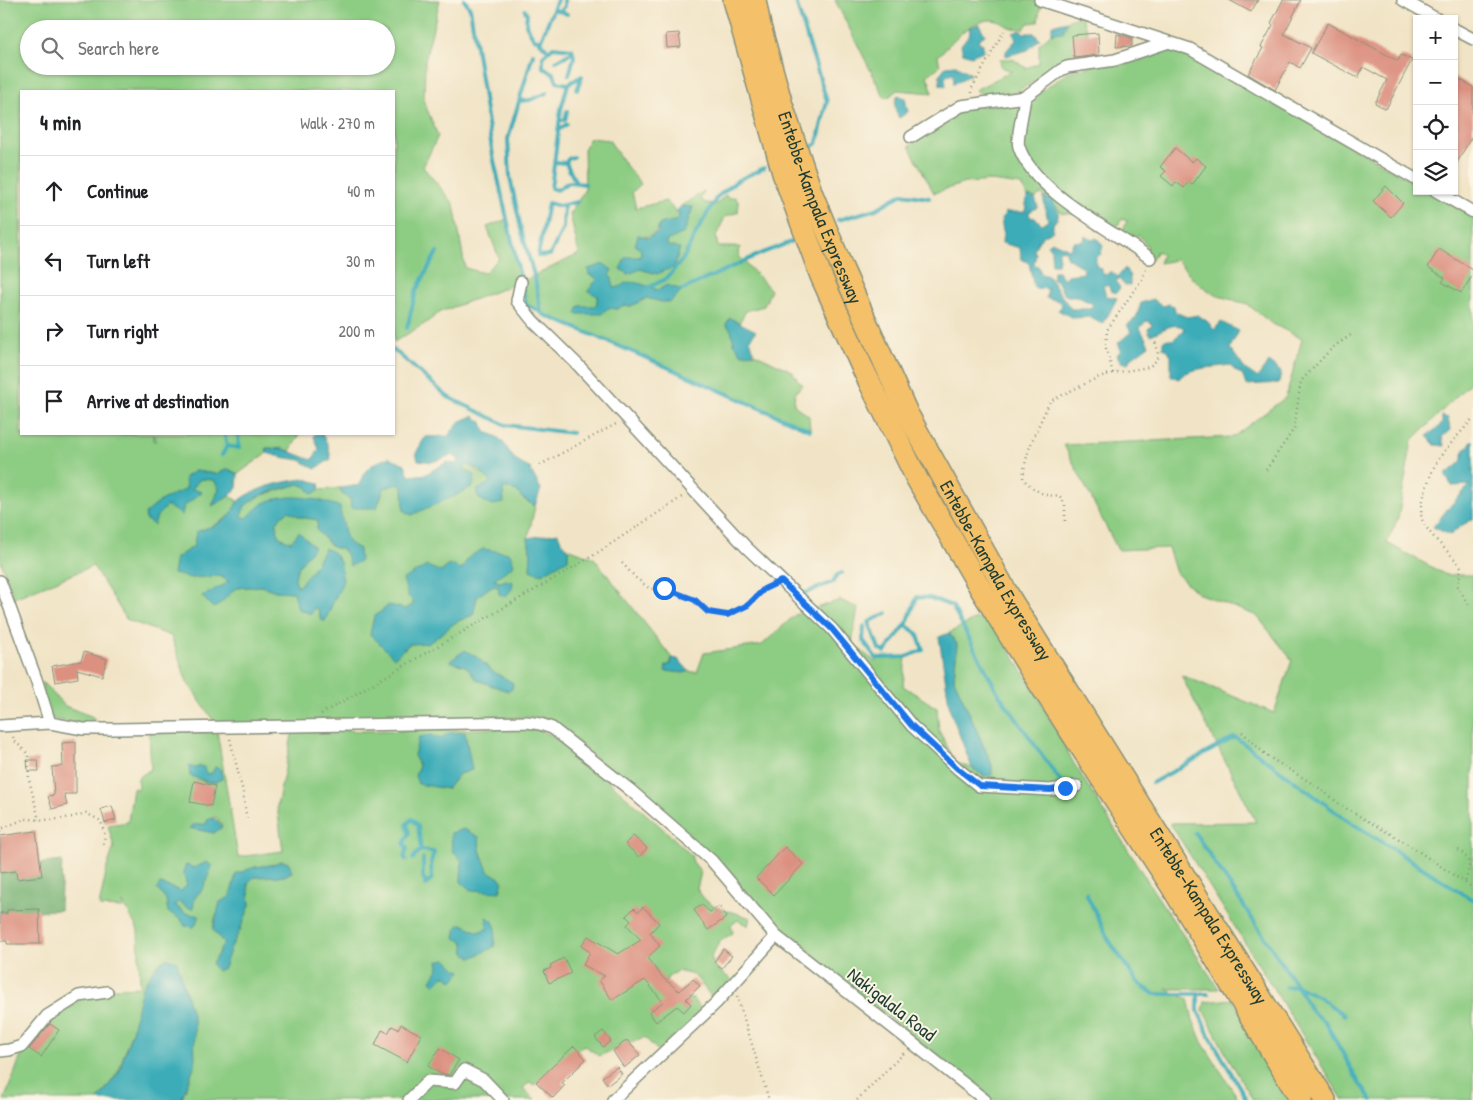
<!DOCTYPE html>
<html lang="en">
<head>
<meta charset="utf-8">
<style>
	:root { --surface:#fff; --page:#f6f6f6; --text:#202124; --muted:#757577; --line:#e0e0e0 }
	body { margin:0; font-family:"Patrick Hand",sans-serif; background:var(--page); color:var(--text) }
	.controls { position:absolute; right:15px; top:15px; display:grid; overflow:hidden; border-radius:0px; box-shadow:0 1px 4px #0004 }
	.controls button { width:45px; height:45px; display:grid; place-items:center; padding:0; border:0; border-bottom:1px solid var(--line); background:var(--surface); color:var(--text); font:25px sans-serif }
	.stop { position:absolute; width:15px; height:15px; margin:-11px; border:4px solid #1a73e8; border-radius:50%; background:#fff }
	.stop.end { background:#1a73e8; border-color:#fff; box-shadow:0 1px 5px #0008 }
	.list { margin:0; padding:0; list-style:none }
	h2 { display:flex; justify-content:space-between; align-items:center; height:65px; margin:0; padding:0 20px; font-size:21px }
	h2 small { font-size:16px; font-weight:400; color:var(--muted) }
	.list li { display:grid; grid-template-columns:32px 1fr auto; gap:15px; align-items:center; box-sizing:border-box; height:70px; padding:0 20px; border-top:1px solid var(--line) }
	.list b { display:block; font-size:19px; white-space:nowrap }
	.list em { font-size:16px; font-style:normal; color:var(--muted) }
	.icon { flex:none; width:28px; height:28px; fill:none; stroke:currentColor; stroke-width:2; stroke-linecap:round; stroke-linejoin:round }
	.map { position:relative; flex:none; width:1473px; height:1100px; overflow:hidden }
	.search { position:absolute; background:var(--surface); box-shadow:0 1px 4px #0004; left:20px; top:20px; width:375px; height:55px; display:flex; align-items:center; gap:12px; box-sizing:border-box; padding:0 18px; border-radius:28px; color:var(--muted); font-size:19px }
	.panel { position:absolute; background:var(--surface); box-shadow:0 1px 4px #0004; left:20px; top:90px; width:375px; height:345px; border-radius:0px }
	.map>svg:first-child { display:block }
</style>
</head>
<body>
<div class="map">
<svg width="1473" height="1100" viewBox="0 0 1473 1100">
	<rect width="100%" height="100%" fill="#fcf5e5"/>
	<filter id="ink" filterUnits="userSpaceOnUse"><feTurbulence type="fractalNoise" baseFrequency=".02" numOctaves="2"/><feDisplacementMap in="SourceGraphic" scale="10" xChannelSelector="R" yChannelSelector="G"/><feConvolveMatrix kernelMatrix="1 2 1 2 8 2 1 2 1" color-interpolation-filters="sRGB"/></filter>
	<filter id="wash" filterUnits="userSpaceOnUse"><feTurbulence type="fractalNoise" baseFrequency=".0096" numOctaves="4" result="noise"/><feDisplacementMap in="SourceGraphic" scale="20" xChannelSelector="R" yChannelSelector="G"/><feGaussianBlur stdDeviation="1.12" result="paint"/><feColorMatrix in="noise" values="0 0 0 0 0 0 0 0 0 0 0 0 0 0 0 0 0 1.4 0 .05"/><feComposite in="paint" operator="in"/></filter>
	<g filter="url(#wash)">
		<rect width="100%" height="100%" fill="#f1e4c6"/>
		<!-- green -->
		<path fill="#8dcc83" stroke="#56845c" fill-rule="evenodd" d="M0 0H440L425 60 424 102 438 136 423 167 454 204 465 268 484 273 499 258 487 227 507 219 521 282 579 254 570 214 585 189 584 149 590 138 609 140 624 163 641 184 632 192 636 208 666 201 679 214V220L660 224C655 236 650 238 638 235L641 250 640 257 620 269 629 274 640 269 657 274 668 246 666 241 684 233 693 207 681 206 704 191 700 199 706 203 717 204 725 195 729 198 735 197 739 203 738 212 725 217 716 236 718 247H740L739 256 771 290 764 306 746 311 739 323 730 318 726 324 731 330 734 343 742 354 754 353 792 371 799 382 803 384 795 393 794 405 809 416 810 430C722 392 634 352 544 315L538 310 526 305 521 282 440 312 426 323 394 342V91H21V434H154V441L155 442V434H300L290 451 283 449 267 448V453L238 474 228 469 217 474 195 471 186 489 162 500 154 525 157 516 167 505 184 506 201 492 192 489 200 479 214 480 219 489 213 505 230 496 238 501 231 515 215 525 196 532 194 546 176 558 191 578 220 576 229 582 231 593 235 588 261 586 276 591 294 592 314 608 318 609 321 620 325 621 334 598 312 570 298 587 295 582 296 569 291 542 279 537 276 524 281 516 289 511 300 517 318 520 317 530 332 547 342 549 346 554 350 565 359 549C339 539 347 533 340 517L263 503 247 518 241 516 245 505 260 496 299 484 306 487 312 494 320 490 340 488 342 494 350 499 398 484 403 487 404 511 412 515 433 504 464 469 467 464 502 487 517 491 522 498 535 506 528 538 531 555 530 570 568 559V548L594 558 672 658 670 664 666 666V671L697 672 704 653 762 645 795 615 840 600 858 608 852 643 875 662 880 658 906 657 903 686 937 708 939 731 956 763 972 768 985 776 992 765 954 679 957 644 949 633 987 613 1038 696 1073 762 1153 890 1219 989H1166L1188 999 1193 1020 1202 1042 1239 1100H994L885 1015 776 935 721 866 550 719 532 717 352 722 304 727 361 731 481 729 521 726 542 731 549 734 577 754 669 834 691 855 693 862 701 872 697 889C714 915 725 907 750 918L748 926 738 920 731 925 733 933 720 941 711 957 715 968 732 980 715 1001 694 975 677 971 667 978 664 997 693 999 702 1012 660 1053 644 1037 599 1056 584 1045 534 1085 530 1082 523 1088 535 1100H181L195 1064 132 1031 118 1072 98 1100H4L23 1051 49 1020 93 989 140 987 138 930 123 903V908L99 907 107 867 114 847 108 825 128 822 133 788 138 789V778L151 769 149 732 217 731 238 857 283 851 277 806 293 731 215 723 187 682 171 636 127 620 93 566 14 598 0 559ZM29 29H386V66H29ZM594 276 614 288 640 284 658 290 667 285 682 290 662 302 647 298 631 306 624 305 617 309 596 306 598 296 592 285 597 280ZM454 565 461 570 500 582 498 586 490 587 477 597 473 615 456 622 429 643 409 644 405 649 370 635 374 617 389 605 405 609 413 605V601L447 566ZM478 658 492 671 513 683 512 689 508 691 478 680 467 667 451 661ZM430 735 468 754 472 770 459 774 447 789 415 776 419 766 414 755 417 748ZM205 772 208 774 212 773 216 783 205 782 194 777ZM216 817 222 826 214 833 190 828 206 824 209 819ZM479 837 480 850 488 871 461 882 462 861ZM282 861 289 864 292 872 284 876 254 877 248 883 250 905 240 930 231 947 224 968 212 964 224 943 213 929 215 917 230 897 236 874 255 867 271 865ZM187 865 194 868 203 889 186 907 178 901 175 905 185 913 181 919 168 912 166 899 157 889 161 884 181 891 187 885 183 873ZM487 917 494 947 465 953 462 924 478 932 488 928ZM446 959 455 968 461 971 431 981Z
			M835 0H1033L1041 3 1038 22 1028 23 1024 29C1020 28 1013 29 1009 27 1003 23 998 20 990 20 968 21 953 42 938 56L940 66 927 76 930 83 932 93 897 90 889 97H884Z
			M1081 15 1089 36 1080 49 1079 65 1033 82 1009 96 988 99 975 90 1012 71 1001 67 1000 59H1013L1026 68 1039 63V44L1052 33 1063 32 1067 21Z
			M1171 46 1186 52 1417 184V191H1429L1473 217V382L1472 381 1412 441 1398 518 1387 543 1446 575H1473V1100H1343L1170 823 1256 822 1181 675 1274 713 1292 660 1257 616 1197 593 1176 573 1168 548 1118 550 1064 445 1233 437 1286 397 1302 339 1271 323 1247 304 1215 295 1195 281 1177 260 1159 263 1162 255 1157 251 1151 260 1146 252 1147 246 1139 235 1126 243 1121 234 1127 221 1122 219 1113 232 1096 230 1091 216 1062 213 1051 200 1041 194 1035 198 1027 196 1021 185 991 181 965 183 934 193 909 146 964 108 1028 101 1068 72Z
			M42 682 65 706 93 717 97 724 91 727 44 717Z
			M1232 999 1289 1100H1253L1225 1052 1203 1010 1205 1002Z"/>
		<!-- forest -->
		<path fill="#72b071" stroke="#487652" d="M62 861 60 910 0 913V868Z"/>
		<!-- water -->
		<path fill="#3bacb8" stroke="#2d7476" d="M1067 21 1063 32 1052 33V25Z
			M979 24 985 35 978 40 979 42 983 44V51L971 56 963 53 961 45 970 33 969 28Z
			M1021 30 1024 33H1034L1040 39 1028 50 1006 56V51L1016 40 1013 33Z
			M956 65 971 74 954 84 953 73 945 77 946 86 940 85V74L946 66Z
			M898 95 905 98 908 112 899 118C895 110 893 103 898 95Z
			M1027 196 1035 198 1038 207 1029 212 1030 217 1035 218 1042 224 1048 221 1043 197 1051 200 1059 212 1057 219 1053 224V231C1043 235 1038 240 1034 250L1036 254 1034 264 1039 267 1041 274 1048 276 1071 309H1090L1093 304 1076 296H1067L1063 293 1058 282 1052 278 1054 271H1058L1064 279 1067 275 1084 273 1082 267 1067 258 1066 251 1061 249 1058 253 1059 259 1058 264H1052L1051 250 1047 245 1053 242 1070 249 1073 242 1084 241 1085 236 1092 240 1097 238 1103 245 1101 254 1096 257V266L1102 269V273L1106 275 1111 271 1118 277 1125 268 1130 276V285L1125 286 1119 279 1116 281 1120 288 1116 293 1111 291 1108 285H1103L1106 296 1117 298 1109 314 1102 324 1089 317 1073 318 1058 310 1062 306 1059 301 1046 298 1048 289 1034 288 1029 263 1021 259 1020 248 1002 243 1003 231 1001 219 1006 212H1025Z
			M681 206 693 207 684 233 666 241 668 246 680 248 674 267 657 274 640 269 629 274 620 269 626 257H640L641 250 635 245 638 235 648 238 657 233 660 224 678 220 679 214 677 211Z
			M604 264 612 270 609 276 612 278 614 288C620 288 621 285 626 283 635 280 649 287 658 290L667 285 682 290 671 302H662L647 298 631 306 624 305 617 309 608 308 602 314H576L579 306H596L598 296 588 291 597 280 594 276 589 275 588 269Z
			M1153 299 1163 306 1169 304 1174 306 1175 312 1187 317 1198 315 1208 322 1214 330 1221 322 1239 331 1230 348 1245 369 1258 378 1268 362 1281 372 1279 383 1246 385 1242 374 1237 372 1229 365C1215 368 1187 367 1179 379L1171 376V356L1168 350 1163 348V341L1168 339 1173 340 1185 329C1174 320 1163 331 1150 335L1148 329 1152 325 1150 322 1146 321 1140 328 1149 345 1130 359 1128 364 1121 362 1117 355 1121 350 1118 343 1131 332 1127 325 1136 318 1141 303Z
			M730 318 756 331 750 339 754 353 742 354 734 343 731 330 726 324Z
			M473 416 482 422 485 432C505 438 502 443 514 458 518 463 526 466 531 469H530L541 489 535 506 522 498 517 491 503 487 504 503 492 505 479 499 476 491 491 482 479 470 467 464 464 469 475 475 473 486C454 498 432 505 412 515L404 511 403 487 398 484 384 488 377 508H351L350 499 342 494 340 488 360 485C362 468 375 463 389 457L405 464 409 476 426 474 447 462 456 464 459 460 453 455 432 462 418 460 416 453 425 437 448 436 459 422Z
			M1442 416 1448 418 1450 430 1442 437 1444 446 1435 445 1427 436 1442 424Z
			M315 434H322L328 445 331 459 315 469 300 460 281 457 267 453 266 448 283 449 312 460 319 449 314 437Z
			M1473 440V519L1461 526 1450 535 1433 527 1449 507 1470 485 1452 486 1445 475 1461 462 1464 451Z
			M228 469 238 474 237 488 230 496 212 506 219 489 214 480 200 479 192 489 202 492 184 506 182 515 167 506 157 516 154 525 146 520 145 514 162 500 186 489 185 477 195 471 217 474Z
			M305 479 319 483 320 490 312 494 306 487 299 484C284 488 256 494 246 505 244 508 242 513 241 516L247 518C252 513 258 506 264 503 289 492 317 498 340 507 340 514 342 518 343 523 346 538 345 542 359 549L360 561 350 566 346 554 342 549 332 547 317 530 318 520 300 517 289 511 281 516 276 524 279 537 291 542 299 532 314 547C305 559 289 572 298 587L312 570 325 548 334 553 340 562 343 581 325 621 321 620 318 609 314 608 311 614 298 609 294 592 276 591 261 586 236 588 219 605 213 608 202 596 229 582 220 576 191 578 173 574 176 558 194 546 196 532C207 528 224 524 231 514 234 510 235 504 239 501 255 487 285 481 305 479Z
			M558 533 561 541 568 548V559L542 574 530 570 531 555 528 538Z
			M483 549 510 553 514 565 493 580 500 582 506 580 513 582 512 589 505 597 499 594 498 586 490 587 477 597 473 615 456 622 429 643 409 644 394 658 370 634 374 617 389 605 405 609 413 605V601L408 596 403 579 427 566 442 572 447 566 454 565 461 570 469 557Z
			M949 633 957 644 954 679 992 765V775L984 776 972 768 950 710 939 637Z
			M465 650 478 658 492 671 513 683 512 689 508 691 490 685 477 680 467 667 450 661Z
			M672 658 678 659 689 671 684 673 665 671 666 666 671 664Z
			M465 732 472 770 459 774 447 789 418 784 415 776 419 766 414 755 419 737 430 735 441 739 448 733Z
			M189 766 195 768 200 766 204 767 205 772 208 774 212 773 215 767 221 769 222 779C210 786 202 779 190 776Z
			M208 819H215L222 827 214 833 189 828 193 825 206 824Z
			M464 829 479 837 480 850 488 871 503 880 500 892 471 890 461 882 462 861 452 850 451 833Z
			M282 861 289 863 292 872 284 876 254 877 248 883 250 905 240 930 231 947 224 968 217 971 212 964 224 943 213 930 220 902 230 897 236 874 255 867 271 865Z
			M207 862 212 866 203 889 195 897 193 909 186 907 179 901 175 905 185 913 200 916 194 927 185 926 181 919 168 912 166 899 157 889 160 884 181 891 187 885 183 873 185 866 187 865 194 868Z
			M486 917 492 920 496 928 494 947 472 958 465 953 464 942 455 938 457 926 462 924 478 932 488 928Z
			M167 958 177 961 194 1022 195 1064 181 1100H98L119 1072 132 1031 142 987 157 965Z
			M446 959 455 968 461 971 453 981 445 975 435 985 431 981 439 967 438 961Z"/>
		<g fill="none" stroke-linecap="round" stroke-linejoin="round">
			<!-- stream -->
			<path stroke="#3bacb8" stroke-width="4" d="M464 0 470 8 493 156 521 281
				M796 0 798 9 827 101 817 144 808 148
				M554 9 567 14
				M525 10 527 14 526 25 534 39 538 40 546 48
				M560 11 564 6V0
				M540 42 557 0
				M533 54 508 139 510 177 521 229 535 279 541 312
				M556 61 573 52
				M569 75 574 57 572 49 553 47 543 56V67L554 74 557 82 568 84 561 109 551 188 557 190 569 182 585 184
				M568 84 582 76 577 90
				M519 101 530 100 547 93
				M560 120H565L567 111
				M558 130 567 124
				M555 162 566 163 568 159 573 157
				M566 163 576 183
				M564 205 563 228 550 255 538 256 548 203 559 206 577 202
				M838 220 876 209 902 194 929 198
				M649 287 666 279 683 259 697 231 717 197 738 180 764 168
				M523 290 526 305 538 310 544 315C634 351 722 392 810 430
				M682 290 760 254 791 242
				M407 328 416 291 437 252
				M394 350 448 397 506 425 572 433
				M225 437 227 446 239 448 238 434
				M222 455 227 446
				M799 594H803L833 582 837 575 842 573
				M887 613 869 622 879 649 885 652 907 623 917 597 930 598 952 606 998 693 1064 786
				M864 626 863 640 876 658H880L906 657 923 650 917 633 905 625
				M1152 783 1235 737 1344 818 1473 900
				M1195 833 1297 986 1312 1012 1326 1023 1359 1083 1372 1100
				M413 859C420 847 423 850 434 852L431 862 432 878 426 885 423 877V858
				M406 860 404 857 407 849 404 843 409 834 407 824 412 819 418 826 421 850
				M1086 893 1108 939 1138 983 1154 994H1208
				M1286 987 1297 986 1319 997 1344 1015
				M1198 994V1011L1208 1033 1247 1100"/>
		</g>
		<g id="blocks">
			<!-- building -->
			<path fill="#dc9080" d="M1229 0H1258L1251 12Z
				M1283 0H1301L1284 34 1311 48 1300 68 1290 62 1275 90 1248 74 1263 48 1261 47 1273 25 1271 23Z
				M1328 23 1398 61 1401 55 1412 60 1386 109 1375 103 1387 80 1363 67 1358 78 1311 53Z
				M679 33 681 47 667 48 666 34Z
				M1098 33 1099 55 1074 58 1072 35Z
				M1117 34 1132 38V46L1116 47Z
				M1454 76 1473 87V134L1454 168Z
				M1175 148 1192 162 1196 158 1206 166 1192 185 1188 182 1184 188 1176 182 1173 186 1161 176 1166 171 1160 167Z
				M1386 186 1403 203 1391 217 1373 201Z
				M1439 249 1473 270V275L1461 293 1442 282 1445 278 1428 267Z
				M84 652 107 659 102 676 77 669 78 678 55 682 52 666 81 661Z
				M76 742V794H64L67 805 52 809 48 796 54 795 52 767 63 766 62 743Z
				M27 760H38L39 771H28Z
				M194 781 215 786 211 806 190 802Z
				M112 806 116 820 105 823 101 809Z
				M36 831 42 876 17 879 16 871 0 873V836Z
				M633 836 647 848 639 857 625 844Z
				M785 847 803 864 774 895 756 878Z
				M702 905 710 912 719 906 727 917 708 930 694 910Z
				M643 907 659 923 650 933 660 946 647 958 663 978 679 991 693 979 700 986 686 999 691 1004 684 1012 677 1006 656 1022 649 1012 663 1002 645 980 612 1000 599 980 605 976 583 965 590 952 581 946 588 936 618 954 641 940 627 925 631 921 626 916 634 908 638 912Z
				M39 909 40 944H7V941H0V913H7V910Z
				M723 949 732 956 722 968 714 962Z
				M564 958 571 973 549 983 544 971 551 968 550 965Z
				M50 1024 59 1030 41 1057 29 1049Z
				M401 1024 421 1035 407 1062 375 1045 382 1030 388 1033 392 1026 398 1029Z
				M603 1031 611 1041 603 1047 595 1037Z
				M627 1040 640 1055 624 1068 613 1051Z
				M574 1046 586 1059 562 1083 565 1085 553 1098 536 1082Z
				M440 1048 459 1060 449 1075 441 1074 428 1066Z
				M617 1067 622 1074 608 1085 602 1077Z"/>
		</g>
	</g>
	<g filter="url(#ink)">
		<use href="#blocks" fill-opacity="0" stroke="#88907d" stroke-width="1"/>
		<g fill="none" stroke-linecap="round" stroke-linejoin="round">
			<!-- minor casing -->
			<g stroke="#88907d" stroke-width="14">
				<path id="minor" d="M1040 0 1190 49 1417 180
					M1403 0 1437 19
					M1454 29 1473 39
					M1025 97C1024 108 1016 139 1019 147 1034 192 1112 230 1150 258
					M911 137 961 106 1025 97 1061 70 1067 67 1115 60 1169 42
					M1436 191 1473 212
					M521 282 517 301 533 321 578 365 746 547 832 629 912 726 958 769 979 786 1050 790 1077 786
					M0 581 36 679 50 723 83 729H116L527 722 540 724 552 728 629 789 712 861 776 936 985 1100
					M0 726 50 723
					M0 1051 9 1050 22 1046 47 1016 79 996 107 992
					M409 1100 428 1081 455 1083 464 1070 484 1080 503 1100
					M613 1100 716 1003 776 936"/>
			</g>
			<!-- motorway casing -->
			<g stroke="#88907d" stroke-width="24">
				<g id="motorway">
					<path d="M734 0 783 173 821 276 862 367 917 479 982 591 1030 669 1172 887 1301 1100"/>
					<path id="s1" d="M755 0 760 26 782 105 812 194 843 270 907 413 1011 600 1325 1100"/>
				</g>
			</g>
			<!-- path -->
			<path stroke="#88907d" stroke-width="2.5" stroke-dasharray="1 4" stroke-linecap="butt" d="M972 93V88L1004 31
				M1113 373 1106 349 1107 330 1142 279 1146 269
				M540 465 616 424
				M1266 470 1294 429 1301 381 1333 347 1351 335
				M1065 521V504L1059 495C1043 498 1034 489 1023 479 1025 450 1039 426 1050 401L1099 377 1113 373 1149 367 1157 360 1158 351 1155 341
				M622 563 636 578 650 589 664 588 695 600 708 613 727 615 748 605 764 589 771 586
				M1468 604 1458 586 1461 567C1451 553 1427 534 1422 519 1418 508 1431 470 1438 460 1448 445 1462 432 1473 418
				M321 714 591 557 685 495
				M1242 732 1267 756 1318 787 1342 806 1406 843 1473 888
				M13 737 14 740 28 754 29 779 39 820
				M230 739 243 792 247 822
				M0 832 3 828 25 819 51 820 72 817 86 813 101 821 105 836 103 845
				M1458 850C1473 860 1470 866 1465 882
				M737 996 769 1100
				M187 1096 190 1100
				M857 1100 905 1052"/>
			<!-- minor -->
			<use href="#minor" stroke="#fff" stroke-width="11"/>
			<!-- motorway -->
			<use href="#motorway" stroke="#f4c16a" stroke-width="21"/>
		</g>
	</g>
	<g fill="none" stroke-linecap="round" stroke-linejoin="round" filter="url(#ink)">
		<!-- route -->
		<path stroke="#1a73e8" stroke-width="6" d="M664 588 695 600 708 612 727 615 748 605 764 589 781 581 832 629 912 726 958 769 980 786 1050 790 1065 788"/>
	</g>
	<g text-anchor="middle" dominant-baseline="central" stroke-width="4" stroke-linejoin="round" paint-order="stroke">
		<!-- street labels -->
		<g font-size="19" fill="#1f3d34" stroke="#fcf5e5">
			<text stroke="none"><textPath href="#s1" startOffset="218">Entebbe–Kampala Expressway</textPath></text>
			<text stroke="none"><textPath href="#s1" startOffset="622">Entebbe–Kampala Expressway</textPath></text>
			<text stroke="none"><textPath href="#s1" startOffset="1028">Entebbe–Kampala Expressway</textPath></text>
			<text transform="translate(892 1004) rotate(38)">Nakigalala Road</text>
		</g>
	</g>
</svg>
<div class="controls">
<button>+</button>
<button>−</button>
<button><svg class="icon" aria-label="locate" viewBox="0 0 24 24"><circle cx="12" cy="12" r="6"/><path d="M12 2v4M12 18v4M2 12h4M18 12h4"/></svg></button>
<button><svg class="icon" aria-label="layers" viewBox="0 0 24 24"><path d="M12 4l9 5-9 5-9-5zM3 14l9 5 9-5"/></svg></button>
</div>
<div class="stop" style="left:664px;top:588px"></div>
<div class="stop end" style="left:1065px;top:788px"></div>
<div class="search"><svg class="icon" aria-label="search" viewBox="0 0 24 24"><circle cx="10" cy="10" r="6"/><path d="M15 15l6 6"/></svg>Search here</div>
<section class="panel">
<h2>4 min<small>Walk · 270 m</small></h2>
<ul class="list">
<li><svg class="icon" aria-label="ahead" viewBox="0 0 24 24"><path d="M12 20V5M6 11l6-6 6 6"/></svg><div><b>Continue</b></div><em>40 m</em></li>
<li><svg class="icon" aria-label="left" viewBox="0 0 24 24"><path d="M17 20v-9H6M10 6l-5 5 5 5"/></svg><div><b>Turn left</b></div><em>30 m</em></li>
<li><svg class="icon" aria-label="right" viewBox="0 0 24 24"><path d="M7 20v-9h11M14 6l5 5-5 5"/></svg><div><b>Turn right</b></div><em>200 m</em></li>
<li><svg class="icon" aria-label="arrive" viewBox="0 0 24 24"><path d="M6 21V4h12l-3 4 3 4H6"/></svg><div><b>Arrive at destination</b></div></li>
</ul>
</section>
</div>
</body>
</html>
